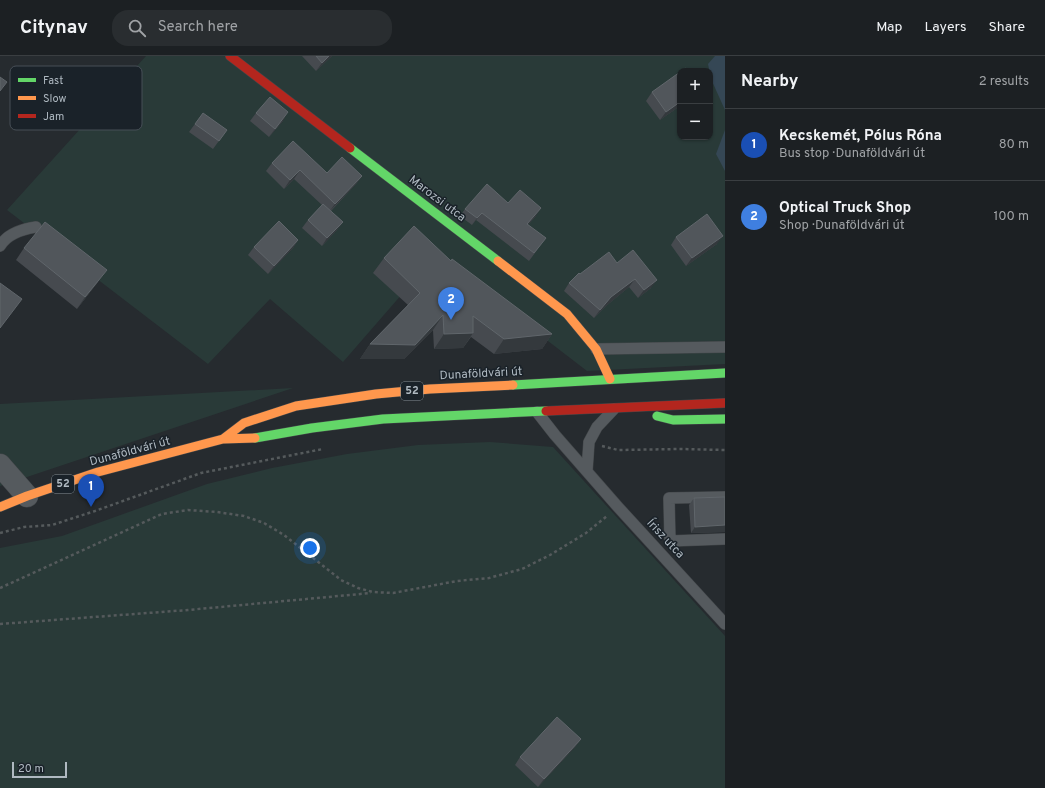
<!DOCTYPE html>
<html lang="en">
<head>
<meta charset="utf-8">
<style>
	:root { --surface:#1c2023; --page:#292d30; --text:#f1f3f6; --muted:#a0a3a6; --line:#3a3e41; --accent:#0b8043 }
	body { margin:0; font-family:Overpass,sans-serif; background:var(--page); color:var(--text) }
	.controls { position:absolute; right:12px; top:12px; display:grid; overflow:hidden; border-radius:8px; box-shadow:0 1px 3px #0004 }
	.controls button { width:36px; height:36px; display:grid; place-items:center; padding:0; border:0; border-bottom:1px solid var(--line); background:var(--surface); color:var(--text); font:20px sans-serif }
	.scale { position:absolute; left:12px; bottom:10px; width:55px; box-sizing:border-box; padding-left:4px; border:2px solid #afb9c1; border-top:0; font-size:11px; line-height:14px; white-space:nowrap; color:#afb9c1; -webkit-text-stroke:3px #1a2229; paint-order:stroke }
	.you { position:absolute; left:310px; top:492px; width:14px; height:14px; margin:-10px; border:3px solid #fff; border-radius:50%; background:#1a73e8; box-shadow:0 0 0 6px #1a73e833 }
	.badge { display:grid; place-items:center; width:26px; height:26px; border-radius:50%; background:var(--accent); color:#fff; font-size:13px; font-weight:700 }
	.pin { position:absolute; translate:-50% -33px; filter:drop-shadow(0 1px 2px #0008) }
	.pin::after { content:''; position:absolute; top:21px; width:14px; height:12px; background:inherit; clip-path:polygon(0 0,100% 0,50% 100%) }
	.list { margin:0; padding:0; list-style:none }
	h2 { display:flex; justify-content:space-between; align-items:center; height:52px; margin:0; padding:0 16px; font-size:17px }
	h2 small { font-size:13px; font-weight:400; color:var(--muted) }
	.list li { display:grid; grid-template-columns:26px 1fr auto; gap:12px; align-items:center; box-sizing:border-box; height:72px; padding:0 16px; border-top:1px solid var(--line) }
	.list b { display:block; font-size:15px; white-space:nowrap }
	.list p { margin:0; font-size:13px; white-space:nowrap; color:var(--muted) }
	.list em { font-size:13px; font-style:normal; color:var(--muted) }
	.icon { flex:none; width:22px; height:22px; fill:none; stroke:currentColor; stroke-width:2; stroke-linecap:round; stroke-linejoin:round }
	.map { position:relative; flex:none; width:725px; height:732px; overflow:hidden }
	header { display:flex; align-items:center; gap:24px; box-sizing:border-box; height:56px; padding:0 20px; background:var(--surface); border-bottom:1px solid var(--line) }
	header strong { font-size:19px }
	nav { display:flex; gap:22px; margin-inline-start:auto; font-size:14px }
	.search { width:280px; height:36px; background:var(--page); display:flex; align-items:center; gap:10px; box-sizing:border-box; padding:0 14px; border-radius:16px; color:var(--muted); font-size:15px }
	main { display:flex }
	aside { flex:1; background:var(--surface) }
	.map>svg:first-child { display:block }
</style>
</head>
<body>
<header>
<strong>Citynav</strong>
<div class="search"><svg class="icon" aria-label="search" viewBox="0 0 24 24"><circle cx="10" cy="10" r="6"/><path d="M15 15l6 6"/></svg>Search here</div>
<nav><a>Map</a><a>Layers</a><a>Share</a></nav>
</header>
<main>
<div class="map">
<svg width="725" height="732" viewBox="0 0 725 732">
	<rect width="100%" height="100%" fill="#262b2f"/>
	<!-- green -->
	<path fill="#293a38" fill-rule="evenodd" d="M146 0H725V308L587 315 436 199 343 306 270 243 208 308 7 154ZM680 15H710V81H680Z
		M293 332 0 430V348Z
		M490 386 553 391 725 580V732H0V492L62 480 207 428 272 412 347 398 418 389Z"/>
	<!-- water -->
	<path fill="#354755" d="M715 0H725V54L711 23 708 8Z
		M725 74V115L716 98Z"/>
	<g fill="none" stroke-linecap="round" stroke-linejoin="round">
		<!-- lane casing -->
		<g stroke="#43474a" stroke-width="12">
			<path id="lane" d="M0 190C7 178 23 173 36 171
				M596 293 725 291
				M537 356 555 379 618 451 725 568
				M587 415 589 386 597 371 614 353
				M725 441 669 442 670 485 725 483"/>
		</g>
		<!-- street casing -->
		<g stroke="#43474a" stroke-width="23">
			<path id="street" d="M0 409 27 440"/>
		</g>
		<!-- fast casing -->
		<g stroke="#43474a" stroke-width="10">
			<path id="fast" d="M350 92 498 205
				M513 329 725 317
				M657 360 673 364 725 363
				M255 382 312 372 383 363 546 355"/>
		</g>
		<!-- slow casing -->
		<g stroke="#43474a" stroke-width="10">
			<path id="slow" d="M498 205 567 258 596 293 610 323
				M223 383 244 367 296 350 376 338 430 333 513 329
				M0 451 27 440 98 416 223 383 255 382"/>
		</g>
		<!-- jam casing -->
		<g stroke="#43474a" stroke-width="10">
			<path id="jam" d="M230 0 350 92
				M546 355 725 347"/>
		</g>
		<!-- path -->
		<path stroke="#555a5c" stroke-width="2.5" stroke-dasharray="3 3" stroke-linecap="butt" d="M602 390 618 394 681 393 725 394
			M0 477 24 471 52 469 95 455 201 417 323 393
			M0 532 162 458 188 454 217 456 244 460 264 467 284 479 341 524 358 532 373 536 393 537 457 525 489 522 522 513 550 499 586 477 607 460
			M0 568 188 554 371 537"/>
		<!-- lane -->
		<use href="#lane" stroke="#555a5e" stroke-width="11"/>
		<!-- street -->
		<use href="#street" stroke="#555a5e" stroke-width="22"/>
		<!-- fast -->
		<use href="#fast" stroke="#63d668" stroke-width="9"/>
		<!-- slow -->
		<use href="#slow" stroke="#ff974d" stroke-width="9"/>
		<!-- jam -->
		<use href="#jam" stroke="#b3261e" stroke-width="9"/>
	</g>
	<!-- wall -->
	<path fill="#464a4f" d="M302 0H332L316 15Z
		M680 16V50L660 64 646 45 652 36Z
		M203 57 227 74 213 93 189 76Z
		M256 57 283 65 269 81 250 65Z
		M272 107 327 117 362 120 356 128 331 155 343 166 337 174 322 190 302 172 308 164 322 149 294 123 284 133 266 115Z
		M508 147 536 160 528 169 546 182 529 205 476 164 472 169 460 160 465 153Z
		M676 181 717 188 686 210 671 189Z
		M298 184 293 192 268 218 248 199 254 191Z
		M24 192 98 226 77 253 16 204Z
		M384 202 451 205 552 278 542 293 494 298 471 281 463 292 434 293 433 274 404 303H360L370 288 408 249 373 217Z
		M617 207 651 232 638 242 629 231 606 250 594 262 564 235 569 227 580 218Z
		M725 441V476L691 477 689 449 694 442Z
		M581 683 575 691 538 731 515 709 520 701Z"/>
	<!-- shaded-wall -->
	<path fill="#34393d" d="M329 0H332L316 15 322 7Z
		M680 46V50L660 64 666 56Z
		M288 56 283 65 269 81 275 73Z
		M300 114 294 123 284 133 290 124Z
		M362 120 356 128 329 156 335 148Z
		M541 152 536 160 522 175 527 168Z
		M482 157 476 164 472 169 477 162Z
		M343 166 337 174 322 190 327 182Z
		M723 180 717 188 686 210 692 202Z
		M298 184 293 192 268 218 274 210Z
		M107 214 98 226 77 253 85 241Z
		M635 223 629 231 606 250 594 262 600 254 611 241Z
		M657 224 651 232 638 242 644 234Z
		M443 259 433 274 404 303H360L370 288Z
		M473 277 463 292 434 293 444 278Z
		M552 278 542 293 494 298 504 283Z
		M725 469V476L691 477 695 471Z
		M581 683 575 691 538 731 544 723Z"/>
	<!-- building -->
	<path fill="#51565b" stroke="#60666b" d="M316 0H329L322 7Z
		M686 12 688 15H682Z
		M680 16V46L666 56 652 36Z
		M0 21 7 26 0 35Z
		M270 41 288 56 275 73 256 57Z
		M203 57 227 74 219 85 195 68Z
		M293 85 327 117 342 101 362 120 335 148 300 114 290 124 272 107Z
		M487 128 508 147 520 134 541 152 527 168 546 182 534 197 482 157 477 162 465 153Z
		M323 148 343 166 327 182 308 164Z
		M707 158 723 180 692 202 676 181Z
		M279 165 298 184 274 210 254 191Z
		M45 166 107 214 85 241 24 192Z
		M414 170 451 205 452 203 552 278 504 283 473 260V277L444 278 443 259 415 289 370 288 420 237 384 202Z
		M633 194 657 224 644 234 635 223 611 241 600 254 569 227 579 217 580 218 609 196 617 207Z
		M0 227 22 243 0 272Z
		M725 441V469L695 471 694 442Z
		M557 661 581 683 544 723 520 701Z"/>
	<g text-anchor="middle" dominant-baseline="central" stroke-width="3" stroke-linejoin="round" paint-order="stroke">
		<!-- shield labels -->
		<g fill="#1a2229" stroke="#828c93" stroke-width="1">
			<rect x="401" y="326" width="22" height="18" rx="3"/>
			<rect x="52" y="419" width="22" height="18" rx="3"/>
		</g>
		<g font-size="11" font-weight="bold" fill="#afb9c1">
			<text x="412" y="335">52</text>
			<text x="63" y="428">52</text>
		</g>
		<!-- street labels -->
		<g font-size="12" fill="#afb9c1" stroke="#1a2229">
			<text transform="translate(437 143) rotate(37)">Marozsi utca</text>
			<text transform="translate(481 318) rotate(-3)">Dunaföldvári út</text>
			<text transform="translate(130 396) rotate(-15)">Dunaföldvári út</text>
			<text transform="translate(665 483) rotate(47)">Írisz utca</text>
		</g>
	</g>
	<!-- legend -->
	<rect x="10" y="10" width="132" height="64" rx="6" fill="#1a2229" stroke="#474f57" stroke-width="1"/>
	<rect x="18" y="22" width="18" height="4" fill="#63d668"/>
	<rect x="18" y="40" width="18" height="4" fill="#ff974d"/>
	<rect x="18" y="58" width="18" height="4" fill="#b3261e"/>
	<g font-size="11" fill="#afb9c1">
		<text x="43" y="28">Fast</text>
		<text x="43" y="46">Slow</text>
		<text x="43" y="64">Jam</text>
	</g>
</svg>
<div class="controls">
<button>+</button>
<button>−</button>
</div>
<div class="scale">20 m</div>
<div class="you"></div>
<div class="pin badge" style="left:91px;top:451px;background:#1a4fb4">1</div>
<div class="pin badge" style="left:451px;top:264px;background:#3f7fe0">2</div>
</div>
<aside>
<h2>Nearby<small>2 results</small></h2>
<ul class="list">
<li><span class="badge" style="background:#1a4fb4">1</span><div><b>Kecskemét, Pólus Róna</b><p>Bus stop · Dunaföldvári út</p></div><em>80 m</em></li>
<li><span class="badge" style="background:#3f7fe0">2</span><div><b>Optical Truck Shop</b><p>Shop · Dunaföldvári út</p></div><em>100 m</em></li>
</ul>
</aside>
</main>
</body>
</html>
